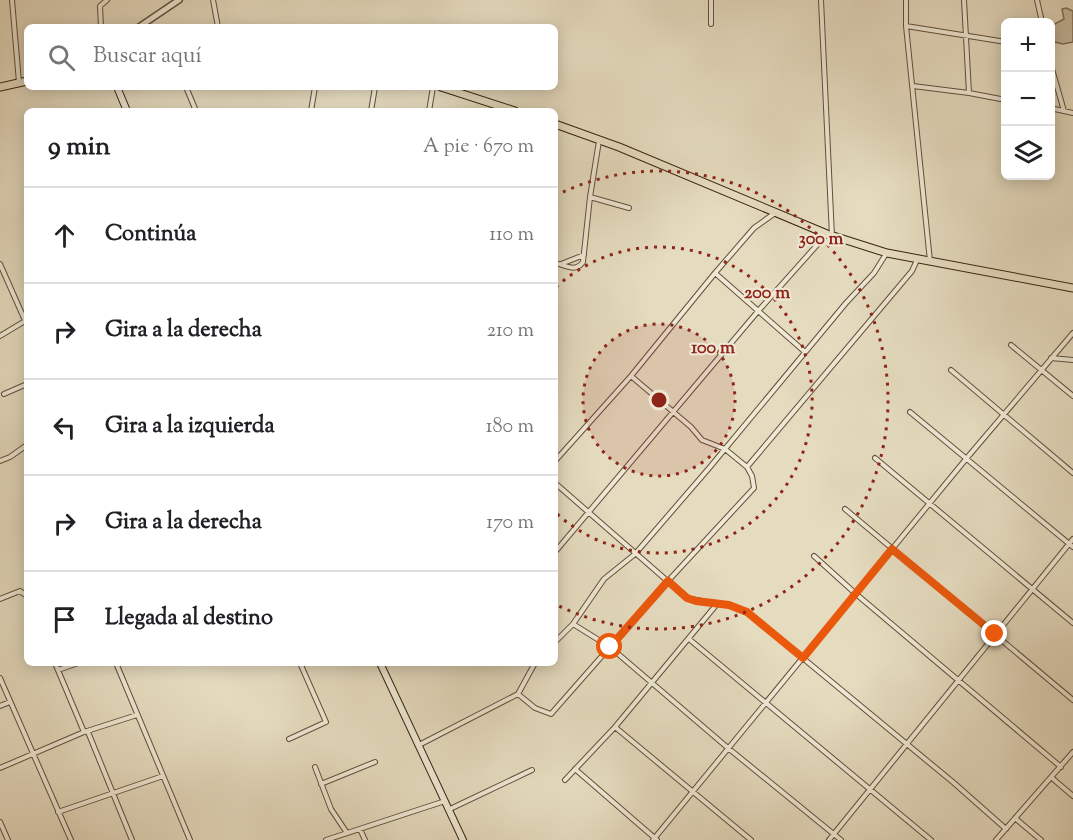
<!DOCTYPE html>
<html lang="es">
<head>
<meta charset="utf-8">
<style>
	:root { --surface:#fff; --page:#f2f2f2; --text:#202124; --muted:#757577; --line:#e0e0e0 }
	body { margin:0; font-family:"Sorts Mill Goudy",serif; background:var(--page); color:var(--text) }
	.controls { position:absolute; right:18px; top:18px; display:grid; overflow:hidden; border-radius:9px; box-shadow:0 3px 15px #0003 }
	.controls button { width:54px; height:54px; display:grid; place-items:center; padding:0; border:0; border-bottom:2px solid var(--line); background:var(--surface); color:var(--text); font:30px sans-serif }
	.stop { position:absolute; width:18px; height:18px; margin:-14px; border:4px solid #ea580c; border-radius:50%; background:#fff }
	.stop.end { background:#ea580c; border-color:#fff; box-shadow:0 2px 6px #0008 }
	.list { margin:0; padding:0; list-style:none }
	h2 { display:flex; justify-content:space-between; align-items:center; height:78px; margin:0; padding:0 24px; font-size:26px }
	h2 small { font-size:20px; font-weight:400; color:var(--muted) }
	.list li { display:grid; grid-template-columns:39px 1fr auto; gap:18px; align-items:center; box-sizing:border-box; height:96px; padding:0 24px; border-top:2px solid var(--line) }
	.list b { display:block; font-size:22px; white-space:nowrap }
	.list em { font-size:20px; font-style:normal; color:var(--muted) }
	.icon { flex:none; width:33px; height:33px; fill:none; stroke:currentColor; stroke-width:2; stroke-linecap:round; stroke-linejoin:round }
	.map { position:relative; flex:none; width:1073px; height:840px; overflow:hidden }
	.search { position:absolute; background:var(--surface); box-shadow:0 3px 15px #0003; left:24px; top:24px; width:534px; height:66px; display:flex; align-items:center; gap:15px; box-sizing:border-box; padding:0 21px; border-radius:9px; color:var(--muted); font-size:22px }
	.panel { position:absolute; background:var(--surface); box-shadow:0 3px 15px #0003; left:24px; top:108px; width:534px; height:558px; border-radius:9px }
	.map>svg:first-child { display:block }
</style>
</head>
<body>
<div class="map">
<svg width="1073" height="840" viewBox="0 0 1073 840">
	<rect width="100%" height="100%" fill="#e5dbbf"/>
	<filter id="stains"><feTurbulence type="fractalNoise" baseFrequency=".00333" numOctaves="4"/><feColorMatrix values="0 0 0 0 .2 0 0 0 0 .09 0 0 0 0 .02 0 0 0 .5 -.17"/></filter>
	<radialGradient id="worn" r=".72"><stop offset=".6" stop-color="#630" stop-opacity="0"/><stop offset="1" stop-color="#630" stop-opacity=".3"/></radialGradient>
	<!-- green -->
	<path fill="#c8bca1" stroke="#806f58" stroke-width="1.5" d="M1066 8 1073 11V42L1063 44 1055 42 1051 36V26L1064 19 1062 9Z"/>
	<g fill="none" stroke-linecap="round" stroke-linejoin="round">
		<!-- minor casing -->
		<g stroke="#63503a" stroke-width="6">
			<path id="minor" d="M12 0 19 82
				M213 0 218 27
				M821 0 832 236
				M906 0V26L930 261
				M1037 0 1042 22
				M711 24V0
				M906 26 1006 42
				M101 27 100 6 107 0
				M1050 62 1064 111
				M913 86 969 93 964 0
				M186 87 196 111
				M969 93 1006 100
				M1050 108 1073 113
				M311 111 315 87
				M371 111 375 87
				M429 111 433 87
				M590 197 629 208
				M555 263C566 265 575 273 583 262L590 197 599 141
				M0 264 27 325
				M561 264 584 255
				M715 273 805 352
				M0 336 25 321
				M1011 345 1073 396
				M1051 358 1073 360
				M951 370 1073 473
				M4 394 27 384
				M910 412 1073 547
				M875 458 1073 623
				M0 461 10 457 27 445
				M555 461 631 376 715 273 754 228 775 213
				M747 467 912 271 917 260
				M555 483 687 598 716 604
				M845 509 1073 700
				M555 552 759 310 826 235
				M814 556 856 594 1061 767
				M0 599 20 591 27 596
				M573 624 610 647 728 748 841 840
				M689 639 931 840
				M555 642 573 624 604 579 635 554 710 467 846 303 874 273 886 254
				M55 663 84 732
				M116 663 190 840
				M58 670 78 663
				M0 678 71 840
				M518 694 535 663
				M0 706 10 702
				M615 727 751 840
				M88 732 132 840
				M289 739 326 722 300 663
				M419 745 518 694 535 708 551 714 668 581 754 488 752 476 747 467 725 449 702 440 691 427 631 376
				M315 767 331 809 347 833
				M0 768 84 732 137 715
				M575 769 657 840
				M1052 778 1073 796
				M565 780 615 727 717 604 729 605 747 612 954 783 1006 829
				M321 784 375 762
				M450 809 532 770
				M58 812 163 776
				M1015 818 1041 840
				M0 822 8 840
				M360 829 365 840
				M326 840 445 801
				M653 840 966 459 1073 333
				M829 840 1073 539
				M996 840 1073 752"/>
		</g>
		<!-- tertiary casing -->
		<g stroke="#63503a" stroke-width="8">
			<path id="tertiary" d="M139 27 179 0"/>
		</g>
		<!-- secondary casing -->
		<g stroke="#38220e" stroke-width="8">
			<path id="secondary" d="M117 87 127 111
				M380 663 463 840"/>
		</g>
		<!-- primary casing -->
		<g stroke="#38220e" stroke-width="9">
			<path id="primary" d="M0 87 27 81
				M441 87 515 111
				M555 124 619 147 827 234 887 253 1073 288"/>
		</g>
		<!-- minor -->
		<use href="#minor" stroke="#eee8d5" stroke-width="4"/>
		<!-- tertiary -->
		<use href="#tertiary" stroke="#eee8d5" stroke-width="5"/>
		<!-- secondary -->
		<use href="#secondary" stroke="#eee8d5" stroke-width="6"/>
		<!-- primary -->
		<use href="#primary" stroke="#e5dbbf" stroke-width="7"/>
	</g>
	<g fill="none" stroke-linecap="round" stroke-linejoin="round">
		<!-- route -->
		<path stroke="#ea580c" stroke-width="8" d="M610 647 668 581 687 598 696 601 729 605 747 612 803 658 892 549 995 634"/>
	</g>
	<!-- distance rings -->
	<circle cx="659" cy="400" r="76" fill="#8f2418" fill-opacity=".12"/>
	<g fill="none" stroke="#8f2418" stroke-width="3" stroke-dasharray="3 6">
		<circle cx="659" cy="400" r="76"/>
		<path d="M556 287A153 153 0 1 1 556 513"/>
		<path d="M555 196A229 229 0 1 1 555 604"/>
	</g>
	<circle cx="659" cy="400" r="9" fill="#8f2418" stroke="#eee8d5" stroke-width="3"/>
	<g font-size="18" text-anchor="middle" font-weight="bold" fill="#8f2418" stroke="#eee8d5" stroke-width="4.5" stroke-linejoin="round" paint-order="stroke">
		<text x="821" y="244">300 m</text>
		<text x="767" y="298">200 m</text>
		<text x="713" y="353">100 m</text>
	</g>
	<rect width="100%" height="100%" filter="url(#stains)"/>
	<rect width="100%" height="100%" fill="url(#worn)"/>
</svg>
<div class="controls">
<button>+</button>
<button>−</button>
<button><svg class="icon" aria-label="layers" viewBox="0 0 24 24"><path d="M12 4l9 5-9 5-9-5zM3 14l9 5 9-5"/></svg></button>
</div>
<div class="stop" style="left:610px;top:647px"></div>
<div class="stop end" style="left:995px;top:634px"></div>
<div class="search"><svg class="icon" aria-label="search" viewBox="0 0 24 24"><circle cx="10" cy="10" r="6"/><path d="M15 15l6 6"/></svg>Buscar aquí</div>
<section class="panel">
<h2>9 min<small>A pie · 670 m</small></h2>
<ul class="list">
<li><svg class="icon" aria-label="ahead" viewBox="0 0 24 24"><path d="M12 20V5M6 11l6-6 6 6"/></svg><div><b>Continúa</b></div><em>110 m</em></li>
<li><svg class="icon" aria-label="right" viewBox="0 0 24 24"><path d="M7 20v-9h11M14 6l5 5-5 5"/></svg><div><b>Gira a la derecha</b></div><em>210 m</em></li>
<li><svg class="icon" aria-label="left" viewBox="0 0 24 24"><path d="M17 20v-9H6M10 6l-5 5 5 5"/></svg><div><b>Gira a la izquierda</b></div><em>180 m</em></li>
<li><svg class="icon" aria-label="right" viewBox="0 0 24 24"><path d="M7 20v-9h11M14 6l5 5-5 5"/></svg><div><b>Gira a la derecha</b></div><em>170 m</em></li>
<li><svg class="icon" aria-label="arrive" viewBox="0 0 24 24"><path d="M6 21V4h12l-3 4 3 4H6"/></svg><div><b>Llegada al destino</b></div></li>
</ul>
</section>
</div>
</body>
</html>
